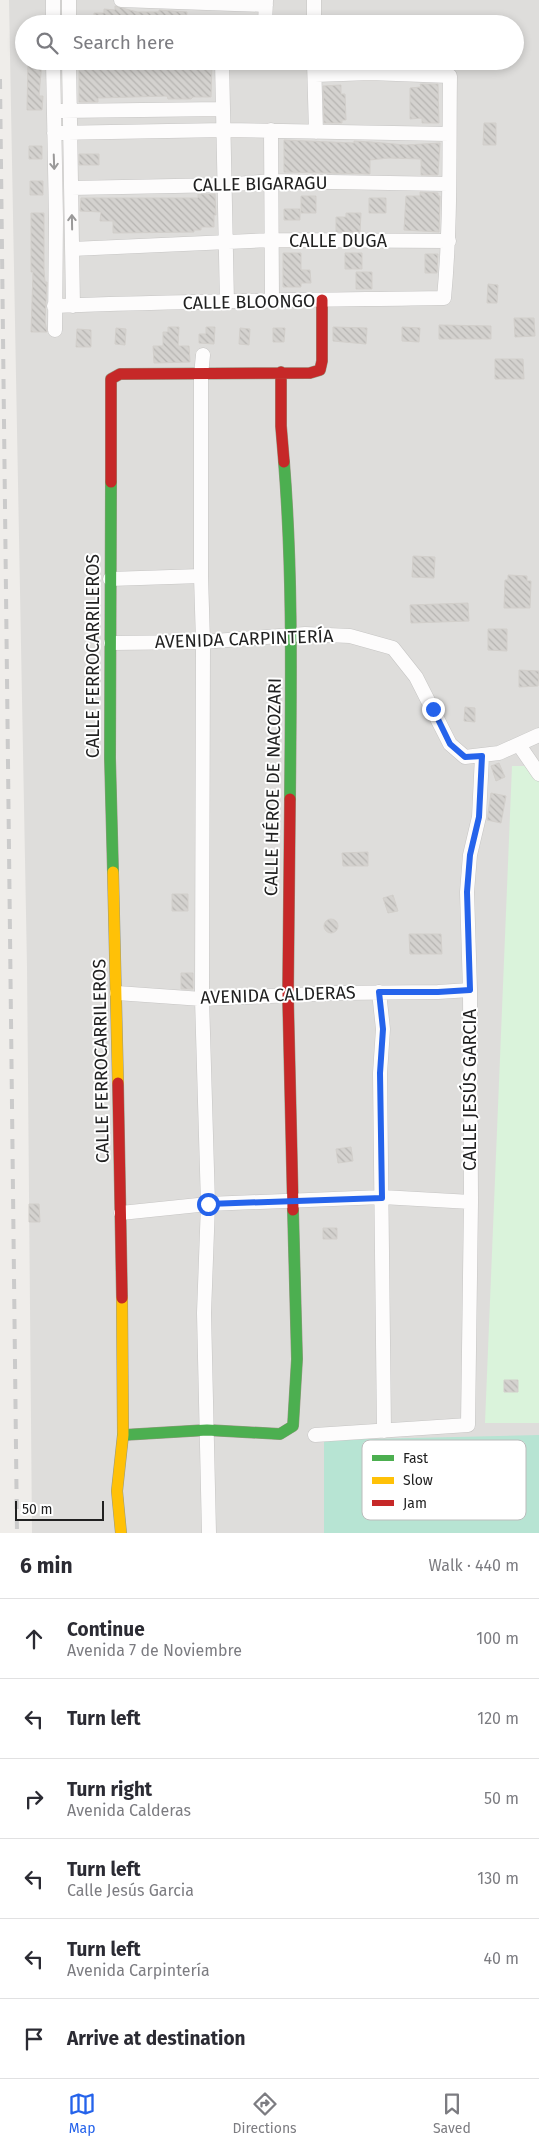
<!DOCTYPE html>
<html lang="en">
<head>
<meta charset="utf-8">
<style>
	:root { --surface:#fff; --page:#f7f7f7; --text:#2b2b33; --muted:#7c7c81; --line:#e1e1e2; --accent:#2563eb }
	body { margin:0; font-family:"Fira Sans",sans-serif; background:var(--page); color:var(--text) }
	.scale { position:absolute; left:15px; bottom:12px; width:89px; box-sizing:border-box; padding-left:5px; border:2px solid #212121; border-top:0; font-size:14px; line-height:18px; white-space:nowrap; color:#212121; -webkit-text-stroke:4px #fff; paint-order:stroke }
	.stop { position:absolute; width:15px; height:15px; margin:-11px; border:4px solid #2563eb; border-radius:50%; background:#fff }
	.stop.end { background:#2563eb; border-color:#fff; box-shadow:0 1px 5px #0008 }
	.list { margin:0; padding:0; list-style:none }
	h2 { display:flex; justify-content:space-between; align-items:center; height:65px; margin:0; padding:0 20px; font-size:21px }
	h2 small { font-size:16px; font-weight:400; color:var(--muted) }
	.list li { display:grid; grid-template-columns:32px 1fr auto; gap:15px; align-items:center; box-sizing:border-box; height:80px; padding:0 20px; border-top:1px solid var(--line) }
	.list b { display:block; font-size:19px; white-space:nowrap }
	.list p { margin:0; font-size:16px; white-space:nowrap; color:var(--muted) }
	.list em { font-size:16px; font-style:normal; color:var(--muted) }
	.icon { flex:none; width:28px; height:28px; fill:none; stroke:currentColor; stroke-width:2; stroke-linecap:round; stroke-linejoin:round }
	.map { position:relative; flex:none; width:539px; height:1533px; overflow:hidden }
	.search { position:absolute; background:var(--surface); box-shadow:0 2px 8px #0003; left:15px; right:15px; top:15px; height:55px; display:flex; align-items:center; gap:12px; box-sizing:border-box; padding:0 18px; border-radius:28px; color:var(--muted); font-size:19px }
	.sheet { height:545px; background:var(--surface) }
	nav { display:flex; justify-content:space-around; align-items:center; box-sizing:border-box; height:70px; border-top:1px solid var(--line); background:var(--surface); font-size:14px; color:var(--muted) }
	nav a { display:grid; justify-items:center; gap:2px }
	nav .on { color:var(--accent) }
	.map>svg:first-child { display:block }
</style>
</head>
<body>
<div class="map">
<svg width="539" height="1533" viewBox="0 0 539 1533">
	<defs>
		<pattern id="building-back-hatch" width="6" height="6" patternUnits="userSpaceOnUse" patternTransform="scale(1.25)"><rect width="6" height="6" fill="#d4d2cf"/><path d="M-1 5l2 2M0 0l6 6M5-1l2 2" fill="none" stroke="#b6b4b1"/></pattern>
	</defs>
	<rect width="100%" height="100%" fill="#efedea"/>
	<!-- residential -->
	<path fill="#dedddb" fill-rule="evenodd" d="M9 0H539V1533H32L27 967ZM24 24H515V61H24Z"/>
	<!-- park -->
	<path fill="#daf3db" d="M512 766H539V1423H485Z"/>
	<!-- pitch -->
	<path fill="#b7e4d3" d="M539 1435V1533H324V1440Z"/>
	<!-- building -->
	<path fill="url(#building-back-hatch)" stroke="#d2cfcb" d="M115 6 137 12H159V10L187 12 186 24H94V13H104V9L115 10Z
		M28 61H42L39 96H43L42 110H27Z
		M79 61H96L97 63 212 62 211 97H193L191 99H168L167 96 98 98V102H79Z
		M420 84H438L439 123H422V118L410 119V88L421 87Z
		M341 85V94H345L346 120H342V123H324L323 86Z
		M484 123H496V145H483Z
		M284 140 354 143V141L371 142 406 145 440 143 438 175H421V159L388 158 370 160V174L284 172Z
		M29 146H42V159H29Z
		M79 154H99V165H79Z
		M30 181H43V195H30Z
		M420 192 438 193V196H440L439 232 404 230 406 196H420Z
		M198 194H215L216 215H214V227H201V230H194V232L113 233V221H100L101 212 80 211 81 198H198Z
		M301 196H316V213H301Z
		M369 198H386V213H369Z
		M284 209H300V220H284Z
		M31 213H44V270L45 282H47L45 321 47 332H31L33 272H31Z
		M346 213H361L360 232H336V217H346Z
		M283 253H301V270H310L311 283H301V287H283Z
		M345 253H362V269H345Z
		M425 254H438L437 273H425Z
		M356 272H372V289H356Z
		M488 284 498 285 497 303H487Z
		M514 318H534L535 336 515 337Z
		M439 325 491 326V339H439Z
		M168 327H179L178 346H189L190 362 154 363 153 346H163V332H168Z
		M206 327H215L214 344 199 343V334H206Z
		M333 327 367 328 366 344 333 341Z
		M402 327 420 328 419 342 402 341Z
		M116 328 126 329 125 345 115 344Z
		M240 328 250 329 249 345 239 344Z
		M273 328H285L284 342H273Z
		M77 329 91 330V347H76Z
		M495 359H523L524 379H495Z
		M413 556 435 557 434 578 412 577Z
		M508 575 527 576V581H531L530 608H504L505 580H508Z
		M468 603 469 621 411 623 410 605Z
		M488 629H507V651L488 650Z
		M519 670 539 671 538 686 519 687Z
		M465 707 475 708V722L464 721Z
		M499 763 505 777 496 781 491 766Z
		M491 793 506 796 501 823 487 820Z
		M368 852V866H343L342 853Z
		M172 894H188V911H172Z
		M393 895 398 911 388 913 383 898Z
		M324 926a7 7 0 1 1 14 0a7 7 0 1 1-14 0Z
		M409 934H441L442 954H410Z
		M181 973H193V989H181Z
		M351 1147 353 1161 338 1163 336 1149Z
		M29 1204H39L40 1222H29Z
		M323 1228H337V1239H323Z
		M504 1380H518V1392H504Z"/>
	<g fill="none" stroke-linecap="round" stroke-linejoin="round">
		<!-- street casing -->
		<g stroke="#c6c5c4" stroke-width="15">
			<path id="street" d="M53 0V24
				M69 0V24
				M121 0 266 5
				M314 0V24
				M265 24 266 0
				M53 61 56 219 55 330
				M69 61 73 306
				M222 61 227 303
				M314 61 316 132
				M61 111 223 109
				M271 130 272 300
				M54 133 225 130 449 134
				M71 188 226 185 271 181 448 184
				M72 249 271 240 449 241
				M54 306C184 301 314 300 444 298 451 224 449 150 450 76L370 73 315 75
				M203 355 201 375V576L203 642 202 999 208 1204 204 1313 209 1533
				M110 579 201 576
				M111 643 203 642 305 634 350 636 393 648 416 677 450 744 465 757 499 753 539 735
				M519 745 539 774
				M379 992 383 1029 380 1073 384 1431
				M117 993 202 999 337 993 438 992 470 990
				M121 1213 208 1204 382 1197 471 1202
				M315 1435 468 1425 471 1202 470 990 467 892 470 855 479 817 482 756"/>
		</g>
		<!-- fast casing -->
		<g stroke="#969882" stroke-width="12">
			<path id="fast" d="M284 462C293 574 291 686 290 799
				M111 482 110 758 113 872
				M123 1435 207 1430 280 1434 293 1426 297 1359 293 1210"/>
		</g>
		<!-- slow casing -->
		<g stroke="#969882" stroke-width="12">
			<path id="slow" d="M113 872 118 1083
				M121 1533 117 1491 123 1435 122 1298"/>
		</g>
		<!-- jam casing -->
		<g stroke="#969882" stroke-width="12">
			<path id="jam" d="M281 372V426L284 462
				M111 482V379L120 374 310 373 320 370 322 361V300
				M290 799 288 996 293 1210
				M118 1083 122 1298"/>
		</g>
		<!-- street -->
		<use href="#street" stroke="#fdfcfc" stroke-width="14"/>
		<!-- fast -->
		<use href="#fast" stroke="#4caf50" stroke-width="11"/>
		<!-- slow -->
		<use href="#slow" stroke="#ffc107" stroke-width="11"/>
		<!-- jam -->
		<use href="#jam" stroke="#c62828" stroke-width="11"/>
		<!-- rail -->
		<path stroke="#cbcbcb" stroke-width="4" stroke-dasharray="10 10" stroke-linecap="butt" d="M0 79 17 1533"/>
	</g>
	<!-- one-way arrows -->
	<defs><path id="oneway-shaft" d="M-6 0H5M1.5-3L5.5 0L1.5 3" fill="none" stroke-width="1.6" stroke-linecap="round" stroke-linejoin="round" transform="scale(1.25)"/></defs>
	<g stroke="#9a9999">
		<use href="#oneway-shaft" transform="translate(54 162) rotate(88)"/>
		<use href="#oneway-shaft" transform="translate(72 222) rotate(-91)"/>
	</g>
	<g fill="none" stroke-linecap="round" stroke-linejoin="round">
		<!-- route -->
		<path stroke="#2563eb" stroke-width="6" d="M208 1204 382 1198 380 1073 383 1029 379 992H438L470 990 467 892 470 855 479 817 482 756 465 757 450 744 433 709"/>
	</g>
	<g text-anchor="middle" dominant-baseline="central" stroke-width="4" stroke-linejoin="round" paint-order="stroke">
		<!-- street labels -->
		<g font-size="18" fill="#212121" stroke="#fff">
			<text transform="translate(260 184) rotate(-1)">CALLE BIGARAGU</text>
			<text x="338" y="241">CALLE DUGA</text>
			<text transform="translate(249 302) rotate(-1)">CALLE BLOONGO</text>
			<text transform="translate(244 639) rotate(-2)">AVENIDA CARPINTERÍA</text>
			<text transform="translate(93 656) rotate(-90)">CALLE FERROCARRILEROS</text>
			<text transform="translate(273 787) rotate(-89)">CALLE HÉROE DE NACOZARI</text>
			<text transform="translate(278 995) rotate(-2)">AVENIDA CALDERAS</text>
			<text transform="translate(101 1061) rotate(-91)">CALLE FERROCARRILEROS</text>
			<text transform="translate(470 1090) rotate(-90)">CALLE JESÚS GARCIA</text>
		</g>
	</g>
	<!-- legend -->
	<rect x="362" y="1440" width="164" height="80" rx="8" fill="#fff" stroke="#bcbcbc" stroke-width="1"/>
	<rect x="372" y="1455" width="22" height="6" fill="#4caf50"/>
	<rect x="372" y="1477" width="22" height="7" fill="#ffc107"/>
	<rect x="372" y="1500" width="22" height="6" fill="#c62828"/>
	<g font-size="14" fill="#212121">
		<text x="403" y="1463">Fast</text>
		<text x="403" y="1485">Slow</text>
		<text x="403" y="1508">Jam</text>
	</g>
</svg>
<div class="scale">50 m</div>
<div class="stop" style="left:208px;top:1204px"></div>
<div class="stop end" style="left:433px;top:709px"></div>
<div class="search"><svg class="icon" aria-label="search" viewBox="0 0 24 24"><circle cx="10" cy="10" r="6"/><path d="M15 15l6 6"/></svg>Search here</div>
</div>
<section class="sheet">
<h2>6 min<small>Walk · 440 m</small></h2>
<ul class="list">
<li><svg class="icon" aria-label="ahead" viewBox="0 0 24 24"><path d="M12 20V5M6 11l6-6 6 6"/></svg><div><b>Continue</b><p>Avenida 7 de Noviembre</p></div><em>100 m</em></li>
<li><svg class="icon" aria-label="left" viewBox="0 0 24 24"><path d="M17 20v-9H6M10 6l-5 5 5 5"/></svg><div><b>Turn left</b></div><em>120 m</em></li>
<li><svg class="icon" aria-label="right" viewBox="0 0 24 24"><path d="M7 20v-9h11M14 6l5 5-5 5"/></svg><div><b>Turn right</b><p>Avenida Calderas</p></div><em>50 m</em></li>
<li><svg class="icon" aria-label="left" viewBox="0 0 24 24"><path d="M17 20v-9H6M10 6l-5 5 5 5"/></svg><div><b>Turn left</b><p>Calle Jesús Garcia</p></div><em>130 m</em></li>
<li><svg class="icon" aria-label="left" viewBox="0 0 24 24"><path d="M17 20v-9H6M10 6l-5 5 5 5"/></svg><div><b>Turn left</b><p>Avenida Carpintería</p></div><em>40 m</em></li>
<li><svg class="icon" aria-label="arrive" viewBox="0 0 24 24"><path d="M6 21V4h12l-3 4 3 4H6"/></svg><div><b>Arrive at destination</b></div></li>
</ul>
</section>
<nav>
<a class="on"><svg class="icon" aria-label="map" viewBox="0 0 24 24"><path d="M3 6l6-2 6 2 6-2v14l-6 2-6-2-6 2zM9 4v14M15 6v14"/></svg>Map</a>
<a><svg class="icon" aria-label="directions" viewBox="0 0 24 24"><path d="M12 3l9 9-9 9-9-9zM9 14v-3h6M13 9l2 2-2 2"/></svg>Directions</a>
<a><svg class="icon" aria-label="saved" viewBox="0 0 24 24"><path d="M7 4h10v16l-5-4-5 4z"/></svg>Saved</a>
</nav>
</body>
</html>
